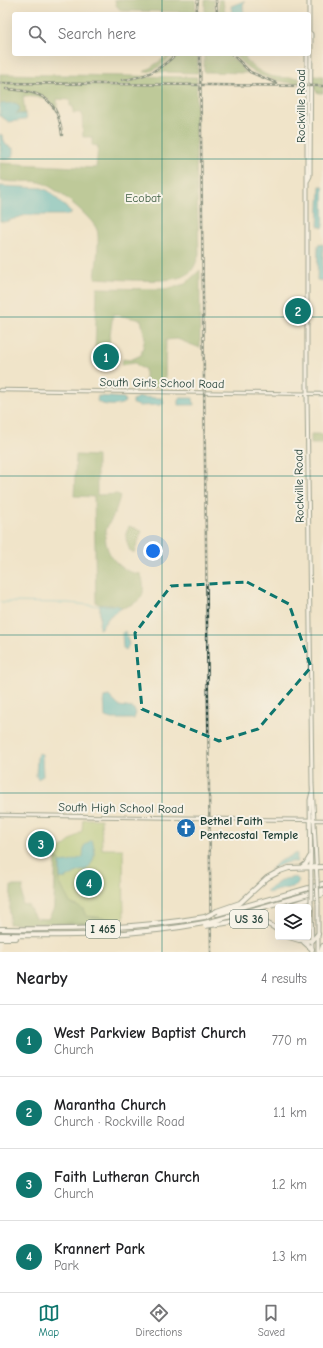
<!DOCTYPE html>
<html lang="en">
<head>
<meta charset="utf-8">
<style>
	:root { --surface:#fff; --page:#f6f6f6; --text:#202124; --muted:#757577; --line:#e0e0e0; --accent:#0f766e }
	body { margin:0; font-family:"Comic Neue",sans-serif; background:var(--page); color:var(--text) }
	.controls { position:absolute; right:12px; bottom:12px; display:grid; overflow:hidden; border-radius:4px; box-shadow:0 4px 16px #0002 }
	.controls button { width:36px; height:36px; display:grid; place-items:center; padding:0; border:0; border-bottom:1px solid var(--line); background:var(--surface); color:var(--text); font:20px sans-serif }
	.you { position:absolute; left:153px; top:551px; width:14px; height:14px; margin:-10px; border:3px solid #fff; border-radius:50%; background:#1a73e8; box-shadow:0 0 0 6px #1a73e833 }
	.badge { display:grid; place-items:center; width:26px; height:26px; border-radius:50%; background:var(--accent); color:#fff; font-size:13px; font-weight:700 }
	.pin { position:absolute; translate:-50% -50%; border:2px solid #fff; box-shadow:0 1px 4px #0006 }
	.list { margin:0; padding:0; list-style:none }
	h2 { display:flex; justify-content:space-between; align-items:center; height:52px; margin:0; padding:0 16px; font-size:17px }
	h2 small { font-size:13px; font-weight:400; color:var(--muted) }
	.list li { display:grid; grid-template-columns:26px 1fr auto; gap:12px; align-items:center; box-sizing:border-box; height:72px; padding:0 16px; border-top:1px solid var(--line) }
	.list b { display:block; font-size:15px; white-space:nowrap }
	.list p { margin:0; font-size:13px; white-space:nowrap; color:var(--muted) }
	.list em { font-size:13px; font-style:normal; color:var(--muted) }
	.icon { flex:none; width:22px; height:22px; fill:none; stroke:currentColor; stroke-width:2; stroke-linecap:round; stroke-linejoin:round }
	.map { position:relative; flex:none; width:323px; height:952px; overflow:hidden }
	.search { position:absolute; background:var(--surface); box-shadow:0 4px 16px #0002; left:12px; right:12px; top:12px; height:44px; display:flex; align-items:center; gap:10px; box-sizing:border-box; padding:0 14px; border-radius:4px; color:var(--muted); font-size:15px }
	.sheet { height:340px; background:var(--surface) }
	nav { display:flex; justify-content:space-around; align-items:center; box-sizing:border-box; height:56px; border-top:1px solid var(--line); background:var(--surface); font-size:11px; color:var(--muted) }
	nav a { display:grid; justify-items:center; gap:2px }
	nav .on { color:var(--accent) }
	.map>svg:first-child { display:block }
</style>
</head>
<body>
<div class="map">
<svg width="323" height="952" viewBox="0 0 323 952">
	<rect width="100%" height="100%" fill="#f7f3e8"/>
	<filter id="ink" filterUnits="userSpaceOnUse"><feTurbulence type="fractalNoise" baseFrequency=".025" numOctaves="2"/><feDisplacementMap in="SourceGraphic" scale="8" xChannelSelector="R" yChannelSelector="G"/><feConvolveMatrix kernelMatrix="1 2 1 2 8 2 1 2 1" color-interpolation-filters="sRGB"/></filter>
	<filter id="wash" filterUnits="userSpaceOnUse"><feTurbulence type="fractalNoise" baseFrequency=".012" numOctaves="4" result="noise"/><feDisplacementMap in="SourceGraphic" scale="16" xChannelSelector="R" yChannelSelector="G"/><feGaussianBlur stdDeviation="0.9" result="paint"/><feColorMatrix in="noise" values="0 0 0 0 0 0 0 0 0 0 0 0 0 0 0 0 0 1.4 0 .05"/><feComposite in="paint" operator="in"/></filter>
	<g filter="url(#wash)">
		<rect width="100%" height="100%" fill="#f0e4c9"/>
		<!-- green -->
		<path fill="#a0c36d" stroke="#608050" d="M83 819H101L102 849H123L124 922 96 924H53L56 853 82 831Z"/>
		<!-- forest -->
		<path fill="#80a960" stroke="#50734a" d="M115 0H196L195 13 190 14 189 12 121 11 116 5Z
			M205 0H214L215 14H205Z
			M218 0H223L225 14H219Z
			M170 54H174C166 61 155 73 144 72Z
			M178 54H198V73L156 72Z
			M204 54H229L247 73 204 72Z
			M234 54H245L246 60C267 79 271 77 299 78V84C272 81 251 76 234 54Z
			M0 74 197 77 196 154 199 255C196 262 194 270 188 274 172 285 117 279 95 278 96 268 100 238 97 230 93 218 52 184 39 182 26 180 13 184 0 180V163L96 168 98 146 92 145V137H83L82 113H73V106H70V100L57 99V111L46 98 23 96 25 114H16L15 113 19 106 16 103 0 104Z
			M313 76H323V93H318L314 89Z
			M200 270V348L177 339 166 340 165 385 145 389V369L139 367 135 363 121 365 123 359 130 360 141 355 145 338 141 320 113 314 108 350H95L97 288 165 289 185 284Z
			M311 434H323V444H311Z
			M76 455 97 456V495L118 494 120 497C118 502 117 507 115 512 113 518 107 525 106 531 102 553 121 573 141 574 147 594 143 602 122 608 113 603 105 607 96 603L94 497 74 496Z
			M129 526 142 531 134 553 130 551C126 541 124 535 129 526Z
			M56 858 60 859V883L70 903 83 909 86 916 124 920V922L9 924 11 886H23L22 904 28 905 35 918 48 919 54 908Z"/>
		<!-- water -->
		<path fill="#46b5bf" stroke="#32797a" d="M244 1 245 2 243 5 244 14H232L231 6Z
			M15 103 20 108 16 114H25L27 118 24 120 9 122 0 116V104Z
			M0 134 2 135 6 145 13 148V156L9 159H3L1 156Z
			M0 186 42 188 49 191 72 213 67 215H26L5 222 0 221Z
			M320 186H323V228L318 226Z
			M323 244V281L317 280 318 245Z
			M98 396 124 398 125 402C120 407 101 406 97 401Z
			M138 397 162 398 164 403 161 405 139 406 133 404V400Z
			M180 398H193L194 405H178V400Z
			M100 605H117L122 608 110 616 101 628 99 629Z
			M125 631 129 644 126 650 123 648 122 633Z
			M109 696 119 706 133 708 136 713 134 719H111L105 717 104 697Z
			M38 753 42 754 43 776 38 779 36 776 37 757Z
			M91 840C97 848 95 862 87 869 84 871 81 870 78 872 71 874 68 880 60 878V863L69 862 83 857 84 846Z
			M297 853V862C287 861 277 866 268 872L278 862Z
			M296 877 299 880 296 886 268 893 266 891 283 879Z"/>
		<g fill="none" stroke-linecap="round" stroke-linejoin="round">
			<!-- stream -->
			<path stroke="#46b5bf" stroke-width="1" d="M0 602 69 603 100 606"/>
		</g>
	</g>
	<g filter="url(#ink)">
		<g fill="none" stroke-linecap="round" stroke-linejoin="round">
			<!-- secondary casing -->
			<g stroke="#3e564a" stroke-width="4.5">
				<path id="secondary" d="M0 390 323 394
					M0 815 202 818
					M222 819 323 820"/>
			</g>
			<!-- primary casing -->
			<g stroke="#3e564a" stroke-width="5">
				<path id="primary" d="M307 54V394L312 784 317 879
					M308 180 310 176 311 34 309 32V0
					M311 879 310 800 312 792
					M311 903 312 952
					M318 903V952"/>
			</g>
			<!-- highway casing -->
			<g stroke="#3e564a" stroke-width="6">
				<path id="highway" d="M302 867 306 864 310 857
					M286 907 323 894
					M217 911 240 903 267 878 280 871 289 868 323 867
					M217 914 323 884
					M217 920 323 890
					M218 924C241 921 258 915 278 930
					M308 925 311 908
					M0 929C70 930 135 929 205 917
					M0 935C69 936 136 936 204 923
					M289 937 299 940 312 941 318 934
					M0 938H16
					M304 942 312 949
					M321 952 323 946"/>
			</g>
			<!-- secondary -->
			<use href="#secondary" stroke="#fff" stroke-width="2.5"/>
			<!-- primary -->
			<use href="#primary" stroke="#fff" stroke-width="3"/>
			<!-- highway -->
			<use href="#highway" stroke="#fff" stroke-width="4"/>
			<!-- rail casing -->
			<g stroke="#1f3d34" stroke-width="2.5">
				<path id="rail" d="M216 0 217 14
					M196 14 198 0
					M200 54 211 952
					M232 54 250 72 276 83
					M122 80C143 78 162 69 176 54
					M0 83 323 86
					M6 89C40 91 58 97 62 135"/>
			</g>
			<!-- rail -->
			<use href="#rail" stroke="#f7f3e8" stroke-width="1" stroke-dasharray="3" stroke-linecap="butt"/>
			<!-- secondary-bridge casing -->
			<g stroke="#3e564a" stroke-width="4.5" stroke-linecap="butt">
				<path id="secondary-bridge" d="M202 818 222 819"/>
			</g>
			<!-- primary-bridge casing -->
			<g stroke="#3e564a" stroke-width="5" stroke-linecap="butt">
				<path id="primary-bridge" d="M311 879V903
					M317 879 318 903"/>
			</g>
			<!-- highway-bridge casing -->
			<g stroke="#3e564a" stroke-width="6" stroke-linecap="butt">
				<path id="highway-bridge" d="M205 917 217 911
					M204 923 217 920
					M205 926 218 924"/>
			</g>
			<!-- secondary-bridge -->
			<use href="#secondary-bridge" stroke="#fff" stroke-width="2.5"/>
			<!-- primary-bridge -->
			<use href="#primary-bridge" stroke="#fff" stroke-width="3"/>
			<!-- highway-bridge -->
			<use href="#highway-bridge" stroke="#fff" stroke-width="4"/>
		</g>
	</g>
	<!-- marked area -->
	<path d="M0 0H323V952H0ZM247 582 289 604 311 667 258 729 219 741 142 709 135 633 171 586Z" fill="#f0e4c9" fill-opacity=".55" fill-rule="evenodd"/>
	<path fill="none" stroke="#0f766e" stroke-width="3" stroke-dasharray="8 5" stroke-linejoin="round" d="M247 582 289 604 311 667 258 729 219 741 142 709 135 633 171 586Z"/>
	<!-- grid -->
	<path fill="none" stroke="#0f766e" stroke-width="1" stroke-opacity="0.55" d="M162 0V14M162 54V952M0 159H323M0 317H323M0 476H323M0 635H323M0 793H323"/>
	<!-- icons -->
	<defs>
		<g id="church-disc" transform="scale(1)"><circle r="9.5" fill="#1f6fb2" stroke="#f7f3e8"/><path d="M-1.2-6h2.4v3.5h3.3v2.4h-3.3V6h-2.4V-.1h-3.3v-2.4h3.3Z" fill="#fff"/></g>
	</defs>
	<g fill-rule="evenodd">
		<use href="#church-disc" x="186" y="828"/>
	</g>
	<g text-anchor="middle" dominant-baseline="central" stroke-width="4" stroke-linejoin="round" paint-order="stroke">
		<!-- shield labels -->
		<g fill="#f7f3e8" stroke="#60746a" stroke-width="1">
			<rect x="230" y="910" width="38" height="18" rx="3"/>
			<rect x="86" y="920" width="34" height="18" rx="3"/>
		</g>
		<g font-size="11" font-weight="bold" fill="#1f3d34">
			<text x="249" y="919">US 36</text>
			<text x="103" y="929">I 465</text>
		</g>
		<!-- street labels -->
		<g font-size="12" fill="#1f3d34" stroke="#f7f3e8">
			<text transform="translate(301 106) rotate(-90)">Rockville Road</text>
			<text transform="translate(162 383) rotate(1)">South Girls School Road</text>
			<text transform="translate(299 486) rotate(-91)">Rockville Road</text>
			<text transform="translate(121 808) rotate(1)">South High School Road</text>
		</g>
		<!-- park labels -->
		<g font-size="12" fill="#3f5e42" stroke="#f7f3e8">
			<text x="143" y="198">Ecobat</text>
		</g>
		<!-- poi labels -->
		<g font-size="12" font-weight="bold" fill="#1f3d34" stroke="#f7f3e8" text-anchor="start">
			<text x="200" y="821">Bethel Faith<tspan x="200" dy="14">Pentecostal Temple</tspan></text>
		</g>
	</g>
</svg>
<div class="controls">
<button><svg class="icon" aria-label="layers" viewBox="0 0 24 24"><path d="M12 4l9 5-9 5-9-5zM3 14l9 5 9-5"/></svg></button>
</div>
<div class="you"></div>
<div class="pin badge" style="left:106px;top:357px">1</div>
<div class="pin badge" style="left:298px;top:311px">2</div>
<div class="pin badge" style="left:41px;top:844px">3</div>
<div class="pin badge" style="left:89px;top:883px">4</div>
<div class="search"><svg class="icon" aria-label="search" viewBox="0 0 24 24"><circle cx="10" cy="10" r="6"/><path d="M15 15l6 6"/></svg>Search here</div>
</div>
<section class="sheet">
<h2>Nearby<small>4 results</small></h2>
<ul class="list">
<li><span class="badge">1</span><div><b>West Parkview Baptist Church</b><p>Church</p></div><em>770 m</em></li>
<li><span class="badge">2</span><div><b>Marantha Church</b><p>Church · Rockville Road</p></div><em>1.1 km</em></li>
<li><span class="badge">3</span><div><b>Faith Lutheran Church</b><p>Church</p></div><em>1.2 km</em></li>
<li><span class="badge">4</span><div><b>Krannert Park</b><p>Park</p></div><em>1.3 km</em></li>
</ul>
</section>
<nav>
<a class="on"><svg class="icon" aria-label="map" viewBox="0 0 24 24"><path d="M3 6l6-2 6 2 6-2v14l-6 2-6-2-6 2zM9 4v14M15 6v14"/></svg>Map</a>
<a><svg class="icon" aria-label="directions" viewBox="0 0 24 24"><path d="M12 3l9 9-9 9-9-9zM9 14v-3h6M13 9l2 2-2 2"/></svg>Directions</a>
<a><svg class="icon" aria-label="saved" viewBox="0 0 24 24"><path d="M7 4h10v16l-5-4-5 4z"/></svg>Saved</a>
</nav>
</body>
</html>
